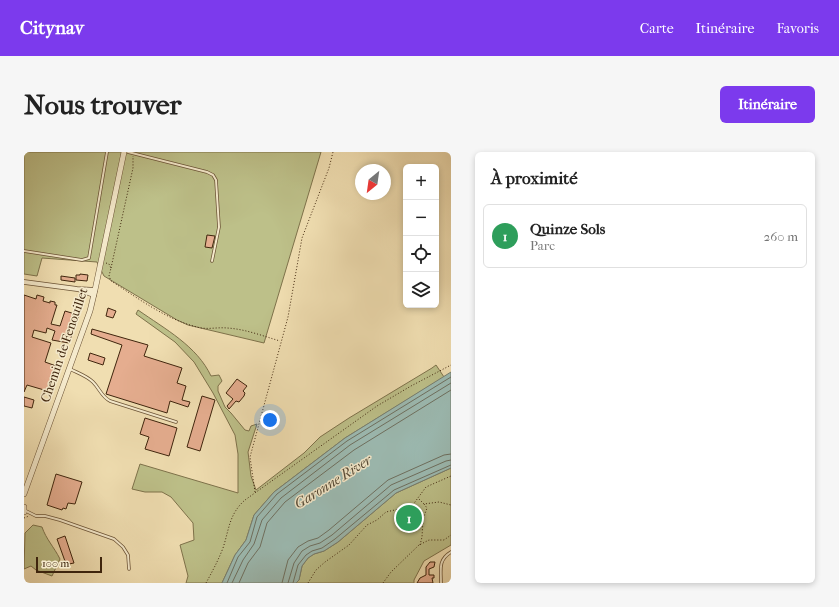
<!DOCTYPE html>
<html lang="fr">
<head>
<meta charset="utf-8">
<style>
	:root { --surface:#fff; --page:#f6f6f6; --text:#222; --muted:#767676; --line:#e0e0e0; --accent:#7c3aed }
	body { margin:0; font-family:"IM FELL French Canon",serif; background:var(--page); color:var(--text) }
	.controls { position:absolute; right:12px; top:12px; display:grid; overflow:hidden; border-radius:6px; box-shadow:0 2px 6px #0003 }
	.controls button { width:36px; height:36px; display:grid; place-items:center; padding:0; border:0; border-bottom:1px solid var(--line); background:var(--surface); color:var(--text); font:20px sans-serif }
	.compass { position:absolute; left:331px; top:12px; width:36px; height:36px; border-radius:50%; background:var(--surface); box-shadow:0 2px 6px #0003; rotate:209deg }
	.scale { position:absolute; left:12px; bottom:10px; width:66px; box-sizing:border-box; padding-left:4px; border:2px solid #3f250d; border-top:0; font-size:11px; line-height:14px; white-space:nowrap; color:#3f250d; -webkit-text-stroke:3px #f5eacc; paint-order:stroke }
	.you { position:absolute; left:246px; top:268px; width:14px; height:14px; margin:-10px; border:3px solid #fff; border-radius:50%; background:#1a73e8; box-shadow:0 0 0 6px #1a73e833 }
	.badge { display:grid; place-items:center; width:26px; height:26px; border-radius:50%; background:var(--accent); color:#fff; font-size:13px; font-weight:700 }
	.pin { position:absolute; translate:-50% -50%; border:2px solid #fff; box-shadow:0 1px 4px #0006 }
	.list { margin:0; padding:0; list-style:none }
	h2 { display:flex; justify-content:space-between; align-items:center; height:52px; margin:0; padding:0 16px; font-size:17px }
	h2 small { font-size:13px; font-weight:400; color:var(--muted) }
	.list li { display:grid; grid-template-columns:26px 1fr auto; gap:12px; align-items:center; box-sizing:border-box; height:64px; margin:0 8px 8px; padding:0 8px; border:1px solid var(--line); border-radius:6px }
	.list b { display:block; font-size:15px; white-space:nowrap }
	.list p { margin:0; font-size:13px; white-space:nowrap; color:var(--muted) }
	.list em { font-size:13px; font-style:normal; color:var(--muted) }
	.icon { flex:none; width:22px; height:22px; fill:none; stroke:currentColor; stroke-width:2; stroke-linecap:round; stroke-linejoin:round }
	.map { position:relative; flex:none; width:427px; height:431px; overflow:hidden; border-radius:6px }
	header { display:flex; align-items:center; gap:24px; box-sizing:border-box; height:56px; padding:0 20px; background:var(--accent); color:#fff }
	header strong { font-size:19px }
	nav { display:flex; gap:22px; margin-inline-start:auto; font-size:14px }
	.intro { display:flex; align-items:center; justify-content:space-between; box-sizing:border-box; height:96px; padding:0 24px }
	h1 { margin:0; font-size:28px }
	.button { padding:10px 18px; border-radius:6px; background:var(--accent); color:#fff; font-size:14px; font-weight:700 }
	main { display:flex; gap:24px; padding:0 24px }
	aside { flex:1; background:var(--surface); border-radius:6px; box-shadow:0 2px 6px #0003 }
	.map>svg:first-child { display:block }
</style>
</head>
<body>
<header>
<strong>Citynav</strong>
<nav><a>Carte</a><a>Itinéraire</a><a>Favoris</a></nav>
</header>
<div class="intro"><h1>Nous trouver</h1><a class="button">Itinéraire</a></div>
<main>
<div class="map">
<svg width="427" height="431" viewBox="0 0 427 431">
	<rect width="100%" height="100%" fill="#f0deb1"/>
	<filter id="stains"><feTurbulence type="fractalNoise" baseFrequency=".005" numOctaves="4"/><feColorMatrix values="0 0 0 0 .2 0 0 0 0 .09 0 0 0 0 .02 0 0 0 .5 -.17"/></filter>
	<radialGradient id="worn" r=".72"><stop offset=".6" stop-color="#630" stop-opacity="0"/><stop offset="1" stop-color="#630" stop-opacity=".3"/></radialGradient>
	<!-- green -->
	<path fill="#bdc089" stroke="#7e724b" d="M0 0H297L240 191 164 173 153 168 80 124 73 110 18 106 13 124 0 122Z
		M114 158C141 177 173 194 187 224L195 223 198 229 194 234V239L201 255 207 261 221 278 225 279 227 274 233 272 224 300 227 324 232 338 280 301 296 285 325 266 408 216 412 213 420 225 321 286 250 340 230 363 222 388 211 403 198 431H162L164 424 156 393 170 388 169 371 147 345 138 340H121L108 337 116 312 214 341V302L211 283 189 241 170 210 151 190 112 162Z
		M427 316V393L400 409 390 428V431H272L275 428 278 414 284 406 290 402 300 399 314 390 372 341Z
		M9 373 18 375C22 387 30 395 36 407L28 424 12 418 7 414 0 417 1 381Z"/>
	<!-- water -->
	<path fill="#9cbbb3" stroke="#777f71" d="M427 220V316L372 341 314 390 300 399 290 402 284 406 278 414 275 428 272 431H198L211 403 222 388 230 363 250 340 321 286Z"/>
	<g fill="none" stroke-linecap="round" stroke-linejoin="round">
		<!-- shore -->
		<path stroke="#6e7060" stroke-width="1" d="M203 431 214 405 226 390 233 365 253 342 323 289 427 225
			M208 431 219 408 230 392 238 368 257 346 326 293 427 231
			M215 431 224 411 236 395 243 371 261 350 330 298 427 238
			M258 431 264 408 274 395 284 389 294 386 305 378 364 328 420 303 427 302
			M264 431 270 411 278 399 286 394 296 391 308 383 367 333 422 309 427 308
			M269 431 274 413 282 403 288 399 298 396 311 387 370 338 427 313"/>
	</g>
	<!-- building -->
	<path fill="#e5ad8f" stroke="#3f250d" d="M183 83 191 84 188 96 181 95Z
		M56 122 64 123 63 129 52 128V123H56Z
		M37 124 51 126V130L37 128Z
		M0 143 12 147 13 143 20 145 19 149 26 151V149L31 150V153H33L27 172 36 174 41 159 51 162 53 157 57 158 45 191 28 188 31 179 23 176 22 181 10 178 8 185 27 191 21 210 35 215 29 240H27L3 233 0 240Z
		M84 156 92 159 89 166 82 164Z
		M68 177 124 193 120 204 158 216 153 231 162 234 158 248 166 250 164 255 146 249 143 261 82 242 98 193 67 182Z
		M66 201 81 206 79 213 64 208Z
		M213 227 223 234 219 239 221 241 220 244 215 250 212 249 205 257 203 254 209 247 202 241Z
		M178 244 191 248 176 299 163 295Z
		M0 245 10 248 8 256 0 254Z
		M121 266 153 276 145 304 121 297 125 285 116 282Z
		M32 322 58 330 51 352 44 351 42 357 39 356 38 358 23 353Z
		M41 384 50 411 45 412V411L42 412 33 387Z
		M406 410H411L410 415 405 417V423H410V426H408L409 431H393L396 426 402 423V415Z"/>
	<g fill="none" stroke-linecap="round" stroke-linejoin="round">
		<!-- service casing -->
		<g stroke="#6b5336" stroke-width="3.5">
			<path id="service" d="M104 0 183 20 189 23 192 28 195 75 188 109
				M0 99 58 108 65 106 83 0
				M46 217C54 221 63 224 69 230 76 237 77 244 86 249L152 270
				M2 359 12 364H21L36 368 90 387 99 395 104 403 105 417
				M417 431C417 417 414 408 427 400"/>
		</g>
		<!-- minor casing -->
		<g stroke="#6b5336" stroke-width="5.5">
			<path id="minor" d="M0 130 53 137 71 138
				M56 138 70 143"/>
		</g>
		<!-- tertiary casing -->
		<g stroke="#6b5336" stroke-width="6">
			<path id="tertiary" d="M0 342 66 159 71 138 100 0
				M0 355V360"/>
		</g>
		<!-- path -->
		<path stroke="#3f250d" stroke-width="1" stroke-dasharray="1 2" stroke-linecap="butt" d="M82 111 85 112 87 116 85 124 87 129C114 146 141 167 173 175 183 178 193 175 203 176 221 177 239 184 256 189
			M87 116 109 16V4
			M231 340 226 305 264 165 278 86 305 16 309 0
			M395 347 400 352 415 350 427 353
			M0 366 5 364
			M396 393 398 385 399 367 403 356 400 352
			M182 431C188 420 194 409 199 396 205 378 205 362 221 348L353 254 387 234 427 213
			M284 431 292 418 301 410 325 393 343 373 353 368 362 360 388 354 402 335 427 324
			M359 431 367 420 395 393 405 388H420L427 383"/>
		<!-- service -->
		<use href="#service" stroke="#f5eacc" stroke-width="2"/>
		<!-- minor -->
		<use href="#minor" stroke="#f5eacc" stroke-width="4"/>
		<!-- tertiary -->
		<use href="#tertiary" stroke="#f5eacc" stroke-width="5"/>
	</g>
	<g text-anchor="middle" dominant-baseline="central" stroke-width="3" stroke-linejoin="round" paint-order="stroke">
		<!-- street labels -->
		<g font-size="13" fill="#3f250d" stroke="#f5eacc">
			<text transform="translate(40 193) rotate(-71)">Chemin de Fenouillet</text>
		</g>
		<!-- water labels -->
		<g font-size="14" font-style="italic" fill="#564a36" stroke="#f5eacc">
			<text transform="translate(309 330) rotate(-32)">Garonne River</text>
		</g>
	</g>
	<rect width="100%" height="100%" filter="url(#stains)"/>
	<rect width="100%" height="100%" fill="url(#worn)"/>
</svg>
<div class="controls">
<button>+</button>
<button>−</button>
<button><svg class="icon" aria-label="locate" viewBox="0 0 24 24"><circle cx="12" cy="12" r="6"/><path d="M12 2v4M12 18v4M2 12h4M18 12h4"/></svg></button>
<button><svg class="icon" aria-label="layers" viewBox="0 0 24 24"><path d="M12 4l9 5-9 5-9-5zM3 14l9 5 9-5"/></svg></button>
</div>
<svg class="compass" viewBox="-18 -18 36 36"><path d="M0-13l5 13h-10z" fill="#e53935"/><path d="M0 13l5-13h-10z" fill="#767676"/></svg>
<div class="scale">100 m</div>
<div class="you"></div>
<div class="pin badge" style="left:385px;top:366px;background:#2e9e5b">1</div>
</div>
<aside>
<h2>À proximité<small></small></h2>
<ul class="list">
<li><span class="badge" style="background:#2e9e5b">1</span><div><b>Quinze Sols</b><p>Parc</p></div><em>260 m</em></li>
</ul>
</aside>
</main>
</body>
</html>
